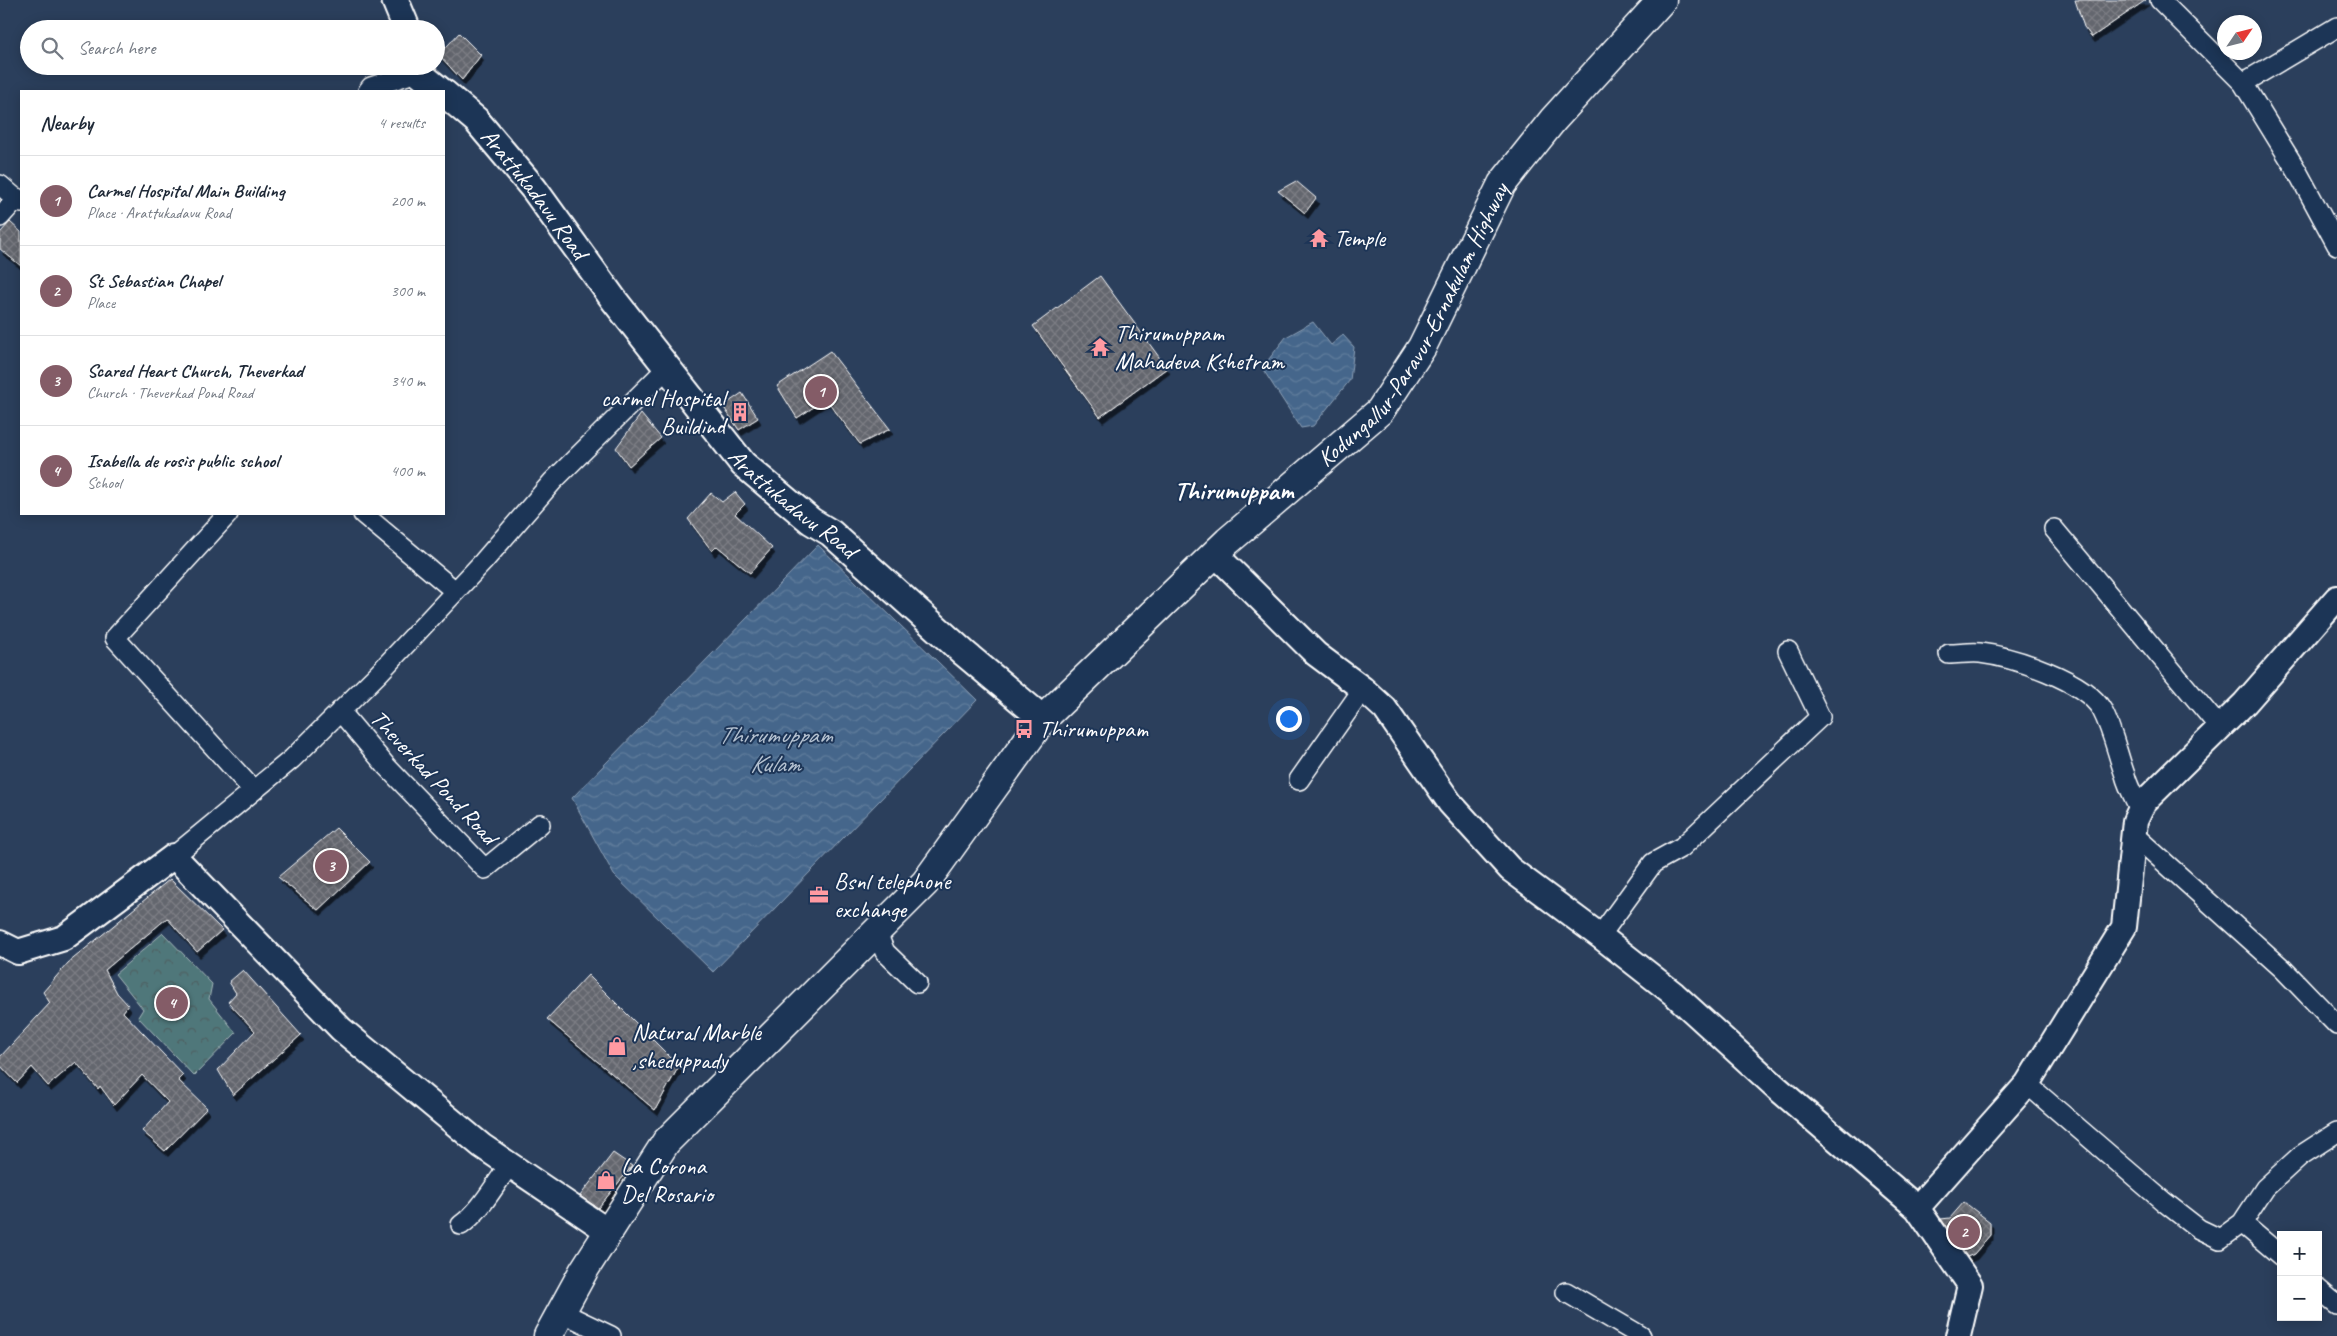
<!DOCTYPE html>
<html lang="en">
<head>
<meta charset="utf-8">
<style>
	:root { --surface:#fff; --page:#f6f6f7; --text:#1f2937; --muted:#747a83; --line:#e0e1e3; --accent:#845c67 }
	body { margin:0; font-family:Caveat,sans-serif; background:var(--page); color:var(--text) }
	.controls { position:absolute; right:15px; bottom:15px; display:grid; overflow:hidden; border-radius:0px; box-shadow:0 2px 12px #0003 }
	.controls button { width:45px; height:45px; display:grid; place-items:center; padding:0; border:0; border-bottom:1px solid var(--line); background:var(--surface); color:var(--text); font:25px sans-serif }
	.compass { position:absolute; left:2217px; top:15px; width:45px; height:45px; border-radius:50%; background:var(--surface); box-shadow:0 2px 12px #0003; rotate:55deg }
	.you { position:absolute; left:1288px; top:718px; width:18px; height:18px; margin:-12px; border:4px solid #fff; border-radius:50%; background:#1a73e8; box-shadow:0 0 0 8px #1a73e833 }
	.badge { display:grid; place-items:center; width:32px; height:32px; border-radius:50%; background:var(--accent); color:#fff; font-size:16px; font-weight:700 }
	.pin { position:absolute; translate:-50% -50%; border:2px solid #fff; box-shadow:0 1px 5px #0006 }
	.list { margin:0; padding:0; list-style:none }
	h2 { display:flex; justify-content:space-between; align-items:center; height:65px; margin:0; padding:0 20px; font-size:21px }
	h2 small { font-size:16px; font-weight:400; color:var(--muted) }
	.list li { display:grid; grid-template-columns:32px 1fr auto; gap:15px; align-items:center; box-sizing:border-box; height:90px; padding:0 20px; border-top:1px solid var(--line) }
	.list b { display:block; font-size:19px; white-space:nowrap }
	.list p { margin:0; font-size:16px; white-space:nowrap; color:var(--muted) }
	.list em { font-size:16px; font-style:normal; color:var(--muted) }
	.icon { flex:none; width:28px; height:28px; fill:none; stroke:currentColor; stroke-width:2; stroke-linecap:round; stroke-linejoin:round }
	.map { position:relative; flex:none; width:2337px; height:1336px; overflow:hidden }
	.search { position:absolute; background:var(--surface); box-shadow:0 2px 12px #0003; left:20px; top:20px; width:425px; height:55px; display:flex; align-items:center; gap:12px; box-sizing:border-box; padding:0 18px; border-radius:28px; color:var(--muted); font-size:19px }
	.panel { position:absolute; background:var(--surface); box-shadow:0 2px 12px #0003; left:20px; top:90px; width:425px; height:425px; border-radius:0px }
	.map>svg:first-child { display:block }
</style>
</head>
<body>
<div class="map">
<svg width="2337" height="1336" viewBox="0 0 2337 1336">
	<defs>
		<pattern id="park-crowns" width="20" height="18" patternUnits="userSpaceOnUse" patternTransform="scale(1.25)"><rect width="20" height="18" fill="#50777a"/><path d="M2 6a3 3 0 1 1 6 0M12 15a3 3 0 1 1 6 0" fill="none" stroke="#4e5f61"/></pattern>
		<pattern id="water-waves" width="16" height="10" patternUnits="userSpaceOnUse" patternTransform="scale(1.25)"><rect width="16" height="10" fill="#45668b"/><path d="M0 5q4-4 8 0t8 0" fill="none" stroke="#617d9c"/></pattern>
		<pattern id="building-cross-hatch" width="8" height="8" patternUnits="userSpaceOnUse" patternTransform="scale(1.25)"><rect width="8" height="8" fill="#64666e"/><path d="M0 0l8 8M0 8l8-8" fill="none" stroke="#7b7d84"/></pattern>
		<filter id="shadow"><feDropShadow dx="3" dy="5.5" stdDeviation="0" flood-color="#0009"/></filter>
	</defs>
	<rect width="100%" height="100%" fill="#2b3f5c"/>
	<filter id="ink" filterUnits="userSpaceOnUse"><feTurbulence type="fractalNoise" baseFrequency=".02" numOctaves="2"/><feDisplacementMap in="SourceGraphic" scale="10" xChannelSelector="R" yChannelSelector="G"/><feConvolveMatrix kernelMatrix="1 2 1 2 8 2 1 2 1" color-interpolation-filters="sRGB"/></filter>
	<g filter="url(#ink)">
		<!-- park -->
		<path fill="url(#park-crowns)" stroke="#a8bbbc" d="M163 933 212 984 209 999 236 1033 194 1076 138 1017 143 1009 115 974Z"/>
		<!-- water -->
		<path fill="url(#water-waves)" stroke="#8fa3b9" d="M1313 322 1331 345 1343 335 1354 347 1350 380 1313 426 1301 428 1262 368 1286 337Z
			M818 545 977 700 713 972 614 875 572 798Z"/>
		<!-- building -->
		<path fill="url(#building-cross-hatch)" stroke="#fff" filter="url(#shadow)" d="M2075 0H2146L2092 37 2084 27Z
			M459 33 481 55 462 80 439 55Z
			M1296 181 1316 198 1305 213 1278 191Z
			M10 222 21 232V266L0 249V233Z
			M1100 276 1167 368 1100 417 1033 326Z
			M830 351 890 429 860 444 826 399 797 418 777 386Z
			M742 393 758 418 739 430 723 406Z
			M641 414 661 438 629 466 616 448Z
			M735 492 745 504 735 514 772 548 750 573 717 546 712 551 688 519 711 493 722 502Z
			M336 828 370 862 318 910 278 877Z
			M170 879 222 930 197 952 167 918 105 970 117 993 128 1005 123 1012 183 1075 178 1080 207 1108 165 1151 142 1131 168 1102 142 1075 114 1105 100 1086 98 1089 76 1062 48 1086 32 1067 17 1083 0 1065V1057L50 1003 43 992 68 963Z
			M243 970 301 1035 233 1095 218 1070 255 1031 228 1002 236 993 229 982Z
			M588 975 679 1066 655 1110 547 1019Z
			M613 1153 632 1166 598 1208 580 1196Z
			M1964 1202 1990 1222V1235L1974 1254 1967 1257 1941 1219 1950 1218Z"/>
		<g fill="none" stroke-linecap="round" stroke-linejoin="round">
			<!-- minor casing -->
			<g stroke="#fff" stroke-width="22">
				<path id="minor" d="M2160 0 2243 83 2297 171 2337 245
					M2243 83 2337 27
					M368 91 371 87 417 72
					M0 185 21 203
					M0 217 17 198
					M228 514 115 638 253 790
					M363 514 455 591
					M2054 529 2220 728
					M1949 654C1959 654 1970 652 1980 653 2013 657 2085 680 2102 710 2113 731 2117 753 2125 775 2128 787 2135 799 2140 810
					M340 711 387 767 485 869 540 824
					M1299 780 1363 689
					M2135 836 2283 969 2337 1025
					M174 856 292 759 379 673 483 562 553 481 668 367
					M876 931 885 952 917 983
					M1600 936 1653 863 1682 847 1820 717 1788 651
					M2027 1084 2163 1201 2199 1229 2220 1239 2242 1223 2265 1188 2300 1156 2337 1132
					M2242 1223 2281 1256
					M461 1225C482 1210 494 1185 510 1165
					M2318 1289 2337 1305
					M1566 1292 1641 1336
					M561 1312 611 1336"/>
			</g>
			<!-- tertiary casing -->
			<g stroke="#fff" stroke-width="28">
				<path id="tertiary" d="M1215 554 1316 654 1363 689 1385 709 1450 803 1510 869 1600 936 1674 994 1777 1088 1917 1208 1970 1285 1958 1336
					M0 943 18 952 64 938 174 856 341 1029 482 1146 609 1232
					M1917 1208 2027 1084 2124 927 2135 821 2144 802 2245 703 2337 598"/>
			</g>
			<!-- secondary casing -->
			<g stroke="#fff" stroke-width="30">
				<g id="secondary">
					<path d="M395 0 407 29"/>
					<path d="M410 66 441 91"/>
					<path id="s1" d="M444 93 476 120 534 189 614 300 743 464 811 521 831 533 964 653 1043 719"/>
				</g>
			</g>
			<!-- trunk casing -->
			<g stroke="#fff" stroke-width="31">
				<g id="trunk">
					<path id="s2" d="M548 1336 584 1270 666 1142 925 883 1043 719 1228 541 1380 411 1422 347 1502 184 1553 120 1662 0"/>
				</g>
			</g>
			<!-- minor -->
			<use href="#minor" stroke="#1d3557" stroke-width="19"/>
			<!-- tertiary -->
			<use href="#tertiary" stroke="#1d3557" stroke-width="24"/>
			<!-- secondary -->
			<use href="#secondary" stroke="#1d3557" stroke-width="26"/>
			<!-- trunk -->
			<use href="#trunk" stroke="#1d3557" stroke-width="28"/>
		</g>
	</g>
	<!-- icons -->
	<defs>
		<g id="temple-bare" transform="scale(1.5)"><path d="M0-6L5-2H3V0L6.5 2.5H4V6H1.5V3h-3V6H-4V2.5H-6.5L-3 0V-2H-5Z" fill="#ff9aa2" stroke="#1d3557" stroke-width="2.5" paint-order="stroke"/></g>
		<g id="building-bare" transform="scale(1.5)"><path d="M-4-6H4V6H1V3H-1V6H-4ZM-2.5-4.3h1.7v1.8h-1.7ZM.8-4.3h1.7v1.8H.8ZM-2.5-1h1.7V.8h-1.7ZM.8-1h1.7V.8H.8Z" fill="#ff9aa2" stroke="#1d3557" stroke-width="2.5" paint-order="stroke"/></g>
		<g id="bus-bare" transform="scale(1.5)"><path d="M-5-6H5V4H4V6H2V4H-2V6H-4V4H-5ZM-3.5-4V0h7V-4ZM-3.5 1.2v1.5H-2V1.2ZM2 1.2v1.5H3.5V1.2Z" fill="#ff9aa2" stroke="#1d3557" stroke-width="2.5" paint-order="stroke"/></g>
		<g id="office-bare" transform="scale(1.5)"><path d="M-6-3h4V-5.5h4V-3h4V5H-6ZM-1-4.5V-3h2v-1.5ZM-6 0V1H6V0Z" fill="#ff9aa2" stroke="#1d3557" stroke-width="2.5" paint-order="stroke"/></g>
		<g id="shop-bare" transform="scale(1.5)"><path d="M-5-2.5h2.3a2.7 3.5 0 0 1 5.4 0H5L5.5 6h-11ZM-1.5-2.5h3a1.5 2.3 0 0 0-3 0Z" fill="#ff9aa2" stroke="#1d3557" stroke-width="2.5" paint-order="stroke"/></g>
	</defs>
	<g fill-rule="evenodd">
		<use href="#temple-bare" x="1319" y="238"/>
		<use href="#temple-bare" x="1100" y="347"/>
		<use href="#building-bare" x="740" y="412"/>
		<use href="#bus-bare" x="1024" y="729"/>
		<use href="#office-bare" x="819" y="895"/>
		<use href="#shop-bare" x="617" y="1046"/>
		<use href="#shop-bare" x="606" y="1180"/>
	</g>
	<g text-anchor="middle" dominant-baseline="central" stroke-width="4" stroke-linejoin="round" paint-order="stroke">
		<!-- street labels -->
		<g font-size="24" fill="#fff" stroke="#1d3557">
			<text stroke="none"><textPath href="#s1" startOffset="136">Arattukadavu Road</textPath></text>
			<text stroke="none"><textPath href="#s2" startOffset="1342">Kodungallur-Paravur-Ernakulam Highway</textPath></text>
			<text stroke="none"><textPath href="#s1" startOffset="541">Arattukadavu Road</textPath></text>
			<text transform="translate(434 777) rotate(47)">Theverkad Pond Road</text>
		</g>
		<!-- poi labels -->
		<g font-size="24" fill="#fff" stroke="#1d3557" text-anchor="start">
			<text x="1334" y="238">Temple</text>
			<text x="1115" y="333">Thirumuppam<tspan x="1115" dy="28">Mahadeva Kshetram</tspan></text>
			<text x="725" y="398" text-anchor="end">carmel Hospital<tspan x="725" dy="28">Buildind</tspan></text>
			<text x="1039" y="729">Thirumuppam</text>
			<text x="834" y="881">Bsnl telephone<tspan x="834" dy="28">exchange</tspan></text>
			<text x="632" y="1032">Natural Marble<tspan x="632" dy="28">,sheduppady</tspan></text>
			<text x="621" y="1166">La Corona<tspan x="621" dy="28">Del Rosario</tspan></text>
		</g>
		<!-- water labels -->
		<g font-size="25" font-style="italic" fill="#b5c2d1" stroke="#1d3557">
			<text x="775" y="735">Thirumuppam<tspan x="775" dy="29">Kulam</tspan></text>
		</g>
		<!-- quarter labels -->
		<g font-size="26" font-weight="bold" fill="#fff" stroke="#1d3557">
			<text x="1234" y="490">Thirumuppam</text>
		</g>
	</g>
</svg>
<div class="controls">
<button>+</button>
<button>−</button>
</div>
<svg class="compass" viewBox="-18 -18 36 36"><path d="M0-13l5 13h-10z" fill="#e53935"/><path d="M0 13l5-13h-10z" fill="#747a83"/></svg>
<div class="you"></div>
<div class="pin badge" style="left:821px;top:392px">1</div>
<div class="pin badge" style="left:1964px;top:1232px">2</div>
<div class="pin badge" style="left:331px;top:866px">3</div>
<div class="pin badge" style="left:172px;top:1003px">4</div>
<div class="search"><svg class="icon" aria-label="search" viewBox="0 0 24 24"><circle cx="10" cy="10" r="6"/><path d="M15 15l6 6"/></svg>Search here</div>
<section class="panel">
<h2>Nearby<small>4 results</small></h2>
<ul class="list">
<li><span class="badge">1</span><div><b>Carmel Hospital Main Building</b><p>Place · Arattukadavu Road</p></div><em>200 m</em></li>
<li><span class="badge">2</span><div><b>St Sebastian Chapel</b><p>Place</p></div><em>300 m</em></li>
<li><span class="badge">3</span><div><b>Scared Heart Church, Theverkad</b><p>Church · Theverkad Pond Road</p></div><em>340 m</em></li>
<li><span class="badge">4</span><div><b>Isabella de rosis public school</b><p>School</p></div><em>400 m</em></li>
</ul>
</section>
</div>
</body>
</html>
